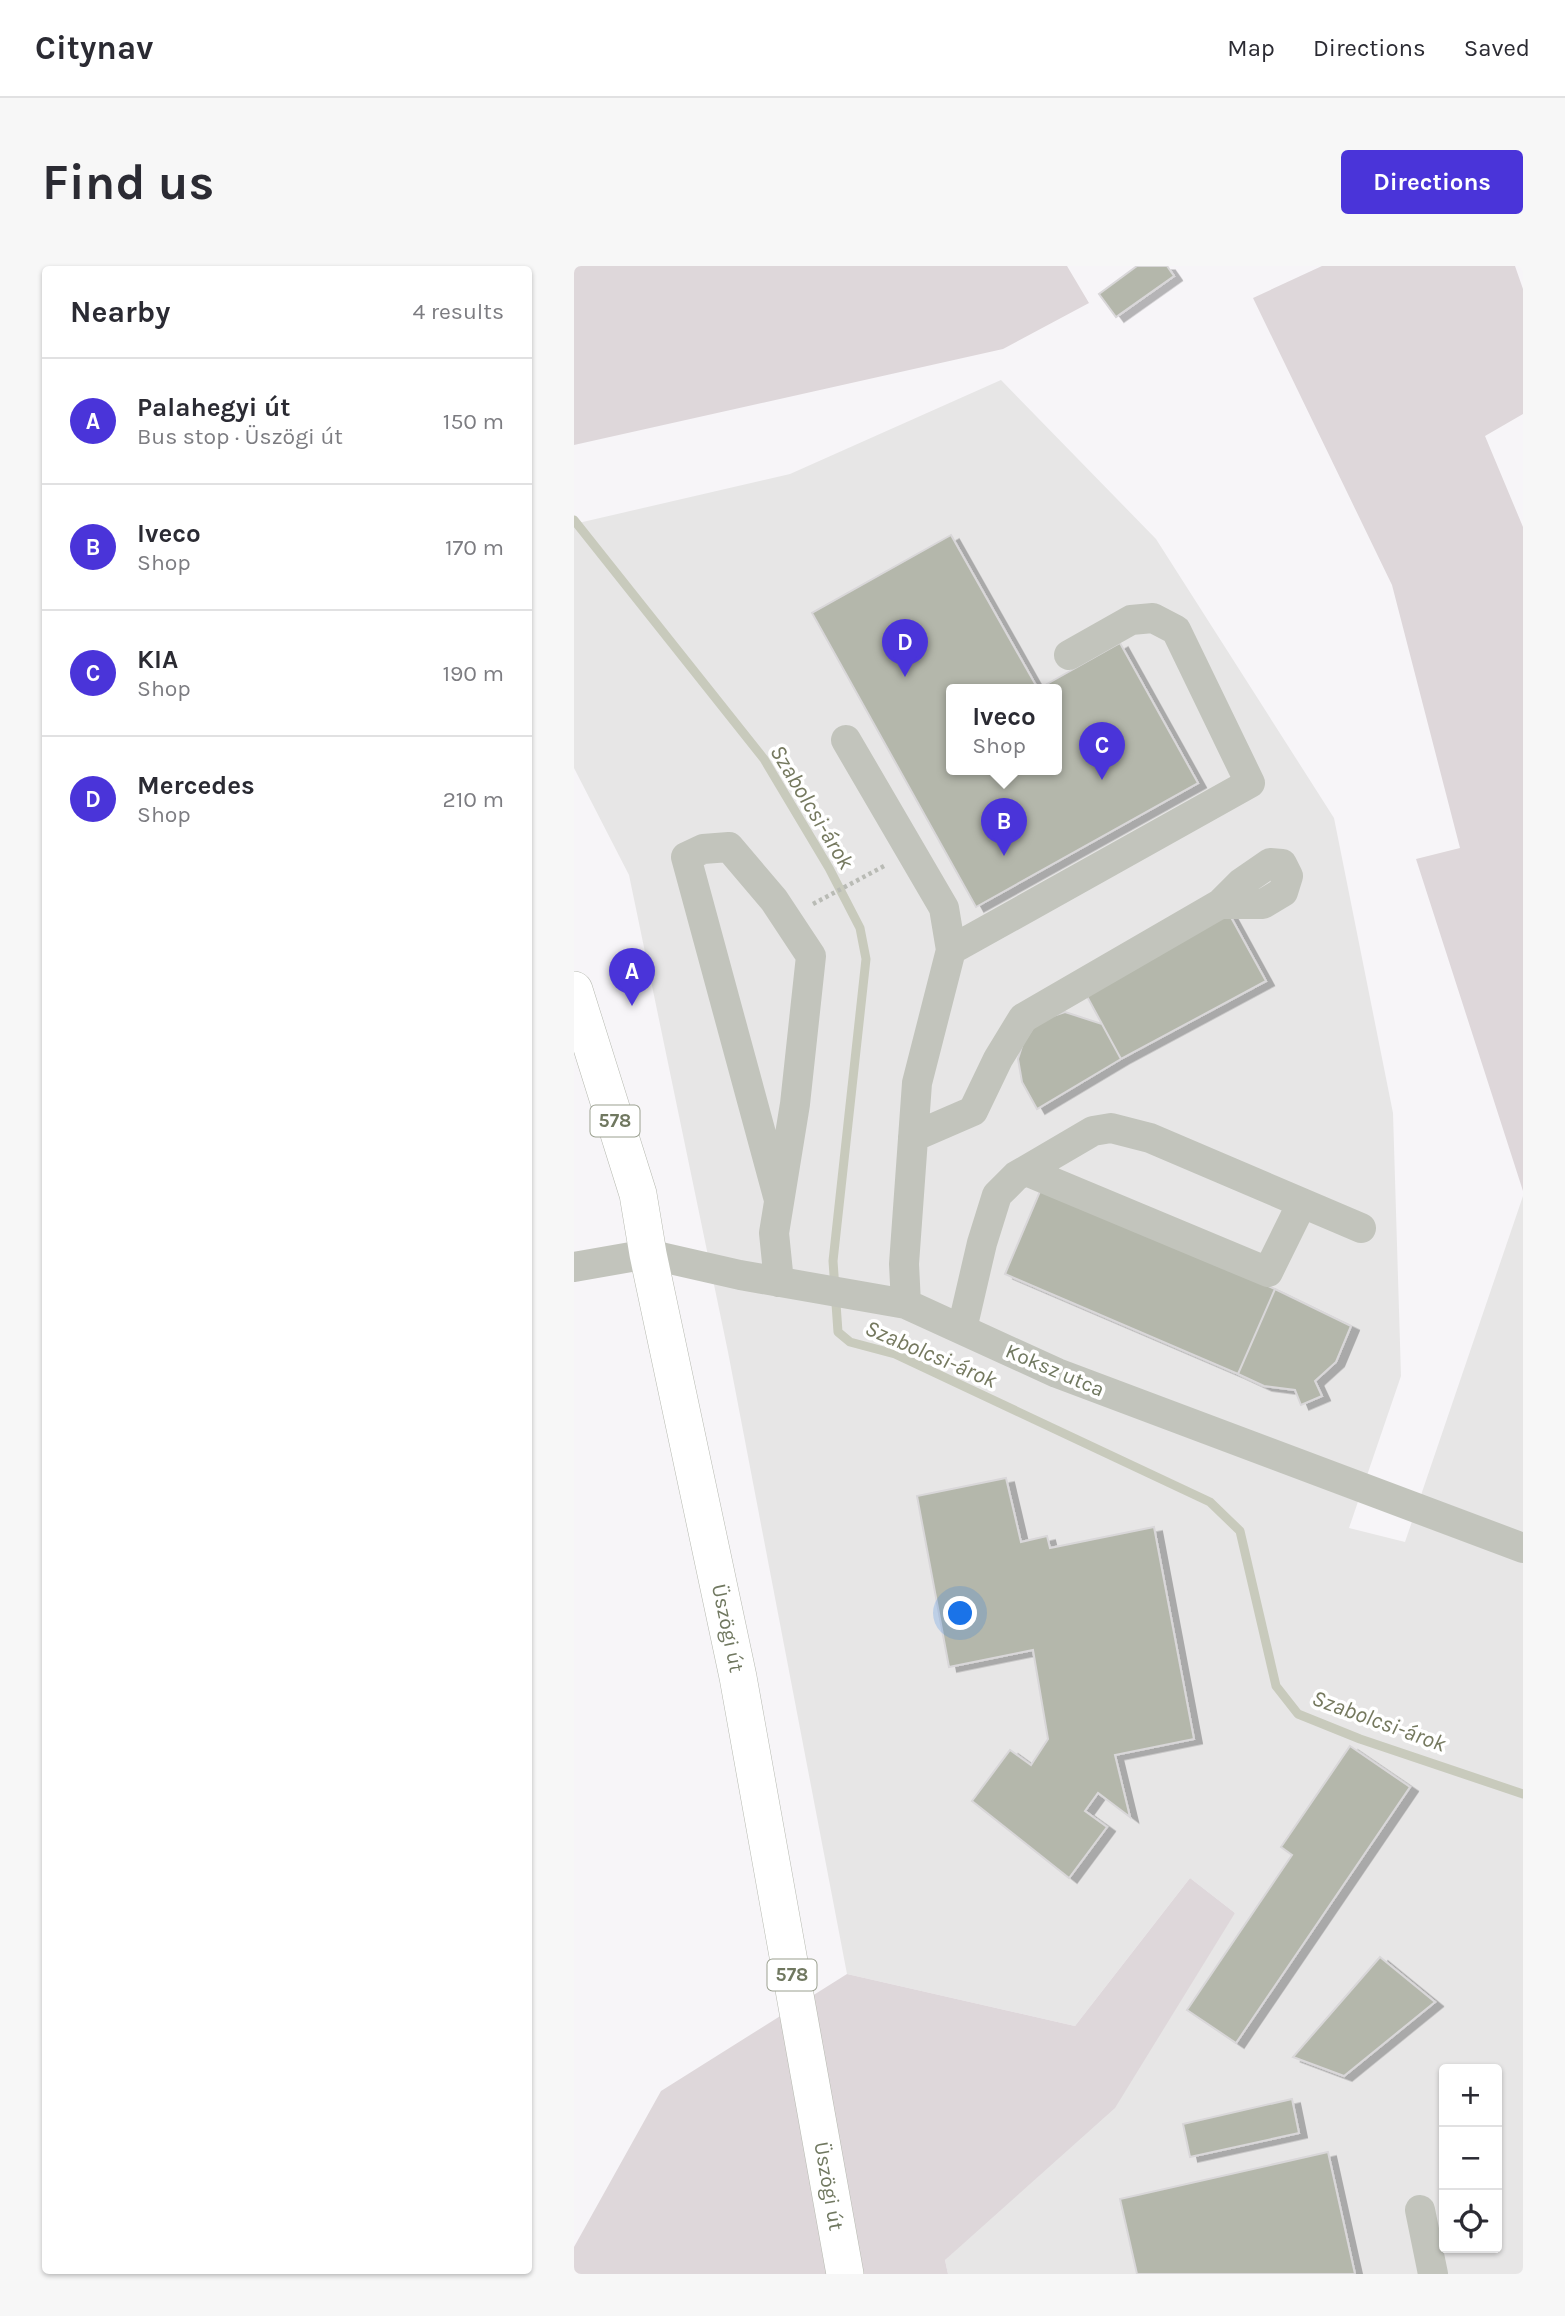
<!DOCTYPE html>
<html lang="en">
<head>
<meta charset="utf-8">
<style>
	:root { --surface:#fff; --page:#f7f7f7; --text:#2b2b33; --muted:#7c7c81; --line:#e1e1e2; --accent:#4a34d9 }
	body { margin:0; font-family:Karla,sans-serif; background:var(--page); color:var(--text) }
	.controls { position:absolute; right:21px; bottom:21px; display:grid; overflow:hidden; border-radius:7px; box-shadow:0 2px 5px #0004 }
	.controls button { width:63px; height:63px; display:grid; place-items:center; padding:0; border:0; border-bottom:2px solid var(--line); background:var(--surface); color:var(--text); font:35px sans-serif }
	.you { position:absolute; left:387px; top:1348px; width:24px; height:24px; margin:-18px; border:5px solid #fff; border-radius:50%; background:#1a73e8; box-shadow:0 0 0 10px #1a73e833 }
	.badge { display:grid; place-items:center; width:46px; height:46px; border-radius:50%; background:var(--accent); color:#fff; font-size:23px; font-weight:700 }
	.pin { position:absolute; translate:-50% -58px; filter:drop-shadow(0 2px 4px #0008) }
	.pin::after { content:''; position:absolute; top:37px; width:24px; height:21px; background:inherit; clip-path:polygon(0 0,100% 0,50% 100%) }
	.popup { position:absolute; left:372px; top:418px; width:116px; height:91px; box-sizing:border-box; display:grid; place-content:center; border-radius:7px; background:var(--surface); filter:drop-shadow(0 2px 5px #0005); font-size:23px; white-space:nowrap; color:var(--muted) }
	.popup b { font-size:26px; color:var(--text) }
	.popup::after { content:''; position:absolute; left:50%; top:100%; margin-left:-14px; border:14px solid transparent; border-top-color:var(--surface) }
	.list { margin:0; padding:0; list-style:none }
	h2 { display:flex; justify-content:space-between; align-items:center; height:91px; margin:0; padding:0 28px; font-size:30px }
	h2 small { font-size:23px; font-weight:400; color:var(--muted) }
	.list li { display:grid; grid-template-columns:46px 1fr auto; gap:21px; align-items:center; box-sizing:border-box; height:126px; padding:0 28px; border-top:2px solid var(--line) }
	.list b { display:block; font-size:26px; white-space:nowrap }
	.list p { margin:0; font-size:23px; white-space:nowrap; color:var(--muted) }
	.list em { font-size:23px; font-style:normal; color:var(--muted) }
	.icon { flex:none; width:38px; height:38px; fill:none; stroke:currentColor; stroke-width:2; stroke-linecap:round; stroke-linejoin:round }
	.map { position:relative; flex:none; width:949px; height:2008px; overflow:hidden; border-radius:7px }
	header { display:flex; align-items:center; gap:42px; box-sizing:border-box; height:98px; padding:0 35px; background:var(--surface); border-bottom:2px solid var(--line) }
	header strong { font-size:33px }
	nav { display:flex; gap:38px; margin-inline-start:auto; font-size:24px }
	.intro { display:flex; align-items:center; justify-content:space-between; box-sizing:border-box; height:168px; padding:0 42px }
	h1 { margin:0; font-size:49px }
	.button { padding:18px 32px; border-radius:7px; background:var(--accent); color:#fff; font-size:24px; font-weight:700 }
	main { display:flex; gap:42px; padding:0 42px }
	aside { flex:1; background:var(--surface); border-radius:7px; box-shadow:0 2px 5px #0004 }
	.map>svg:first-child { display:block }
</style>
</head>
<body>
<header>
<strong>Citynav</strong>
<nav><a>Map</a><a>Directions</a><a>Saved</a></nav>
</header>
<div class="intro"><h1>Find us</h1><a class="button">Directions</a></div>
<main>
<aside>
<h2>Nearby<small>4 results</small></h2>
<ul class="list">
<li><span class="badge">A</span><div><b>Palahegyi út</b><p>Bus stop · Üszögi út</p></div><em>150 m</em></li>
<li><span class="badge">B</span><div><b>Iveco</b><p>Shop</p></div><em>170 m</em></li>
<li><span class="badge">C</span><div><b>KIA</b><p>Shop</p></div><em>190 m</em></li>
<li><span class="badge">D</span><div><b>Mercedes</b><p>Shop</p></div><em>210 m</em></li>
</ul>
</aside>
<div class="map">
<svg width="949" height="2008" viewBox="0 0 949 2008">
	<defs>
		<filter id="shadow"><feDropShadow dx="8" dy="4.5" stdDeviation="0" flood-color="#0004"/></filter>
	</defs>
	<rect width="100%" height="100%" fill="#f7f5f8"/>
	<!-- built -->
	<path fill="#e7e6e6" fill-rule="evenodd" d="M427 114 582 273 760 552 819 847 827 1110 775 1262 831 1276 949 930V2008H374L371 1994 661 1647 616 1612 501 1760 273 1708 154 1086 55 609 0 502V258L216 208ZM378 424H482V504H378ZM870 1803H923V1982H870Z"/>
	<!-- green -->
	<path fill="#ded7da" d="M0 0H493L515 37 429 83 0 179Z
		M748 0H941L949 23V148L911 170 949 261V925L842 593 886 582 818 319 679 32Z
		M616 1612 661 1647 541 1842 371 1994 374 2008H0V1981L87 1825 273 1708 501 1760Z"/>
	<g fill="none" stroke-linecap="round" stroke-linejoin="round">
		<!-- stream -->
		<path stroke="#c8cabc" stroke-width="9" d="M0 254 190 493 255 602 286 662 292 693 259 995 264 1066 276 1076 321 1088 636 1236 666 1265 702 1420 724 1448 786 1473 949 1528"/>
	</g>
	<!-- building -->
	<path fill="#b4b7ab" stroke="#d9d7d9" stroke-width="2" fill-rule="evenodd" filter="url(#shadow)" d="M563 0H593L600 10 542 51 525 28Z
		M377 269 464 423 546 377 624 517 402 641 238 347ZM378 424H482V504H378Z
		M653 644 692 715 547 793 509 723Z
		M491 746 528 758 547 793 463 843 448 816 444 793 449 777 459 762 476 751Z
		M467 923 701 1023 664 1108 431 1008Z
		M701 1023 777 1060 762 1096 741 1115 748 1130 727 1139 721 1124 690 1120 664 1108Z
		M432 1212 447 1276 473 1270 476 1282 580 1261 620 1473 541 1489 556 1551 524 1527 511 1545 533 1561 495 1612 398 1535 436 1484 457 1499 474 1473 459 1384 375 1401 343 1230Z
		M776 1480 836 1521 662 1777 613 1744 718 1589 707 1581Z
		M806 1691 861 1736 770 1810 719 1791Z
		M718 1833 725 1867 616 1891 609 1858Z
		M754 1886 781 2008H563L546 1933Z"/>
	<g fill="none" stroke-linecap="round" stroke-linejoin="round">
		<!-- major casing -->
		<g stroke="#b6b9b0" stroke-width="38">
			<path id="major" d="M0 724 64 928 74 988 164 1411 271 2008"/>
		</g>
		<!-- path -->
		<path stroke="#b9bbb5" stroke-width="4.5" stroke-dasharray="3.5 3.5" stroke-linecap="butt" d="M239 638 312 599"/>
		<!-- minor -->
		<path stroke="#c2c4bc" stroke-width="30" d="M272 474 370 642 377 684 343 817 330 998 332 1038
			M377 684 676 517 602 364 579 352 557 354 495 389
			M339 871 399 845 424 793 449 752 646 638 667 617 696 597 708 598 714 610 709 626 689 638H646
			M452 905 694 1006 728 937
			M0 1001 74 988 166 1009 332 1038 483 1107 949 1282
			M205 1016 200 967 221 838 237 690 200 634 155 581 129 583 112 591 205 934
			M388 1063 408 977 423 929 442 910 519 865 537 862 576 872 787 962
			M846 1944 859 2008"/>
		<!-- major -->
		<use href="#major" stroke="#fff" stroke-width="37"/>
	</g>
	<g text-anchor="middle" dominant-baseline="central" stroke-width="7" stroke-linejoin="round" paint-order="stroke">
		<!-- shield labels -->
		<g fill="#fff" stroke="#9ba090" stroke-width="2">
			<rect x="16.5" y="839.5" width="49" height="31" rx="5"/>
			<rect x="193.5" y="1693.5" width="49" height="31" rx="5"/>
		</g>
		<g font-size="19" font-weight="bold" fill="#707860">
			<text x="41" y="855">578</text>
			<text x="218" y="1709">578</text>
		</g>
		<!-- street labels -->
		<g font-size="21" fill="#707860" stroke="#fff">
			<text transform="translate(481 1104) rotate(23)">Koksz utca</text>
			<text transform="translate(154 1362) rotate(78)">Üszögi út</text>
			<text transform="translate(255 1920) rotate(80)">Üszögi út</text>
		</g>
		<!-- water labels -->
		<g font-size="23" font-style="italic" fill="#75795f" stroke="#fff">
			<text transform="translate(238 541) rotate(59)">Szabolcsi-árok</text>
			<text transform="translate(357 1088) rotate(23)">Szabolcsi-árok</text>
			<text transform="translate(805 1455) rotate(20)">Szabolcsi-árok</text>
		</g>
	</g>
</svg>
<div class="controls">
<button>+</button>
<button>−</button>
<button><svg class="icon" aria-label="locate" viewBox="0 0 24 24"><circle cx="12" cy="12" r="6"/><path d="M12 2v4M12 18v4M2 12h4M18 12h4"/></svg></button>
</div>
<div class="you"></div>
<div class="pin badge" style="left:58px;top:740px">A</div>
<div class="pin badge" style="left:430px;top:590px">B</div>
<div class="popup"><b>Iveco</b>Shop</div>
<div class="pin badge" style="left:528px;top:514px">C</div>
<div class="pin badge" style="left:331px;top:411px">D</div>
</div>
</main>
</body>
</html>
